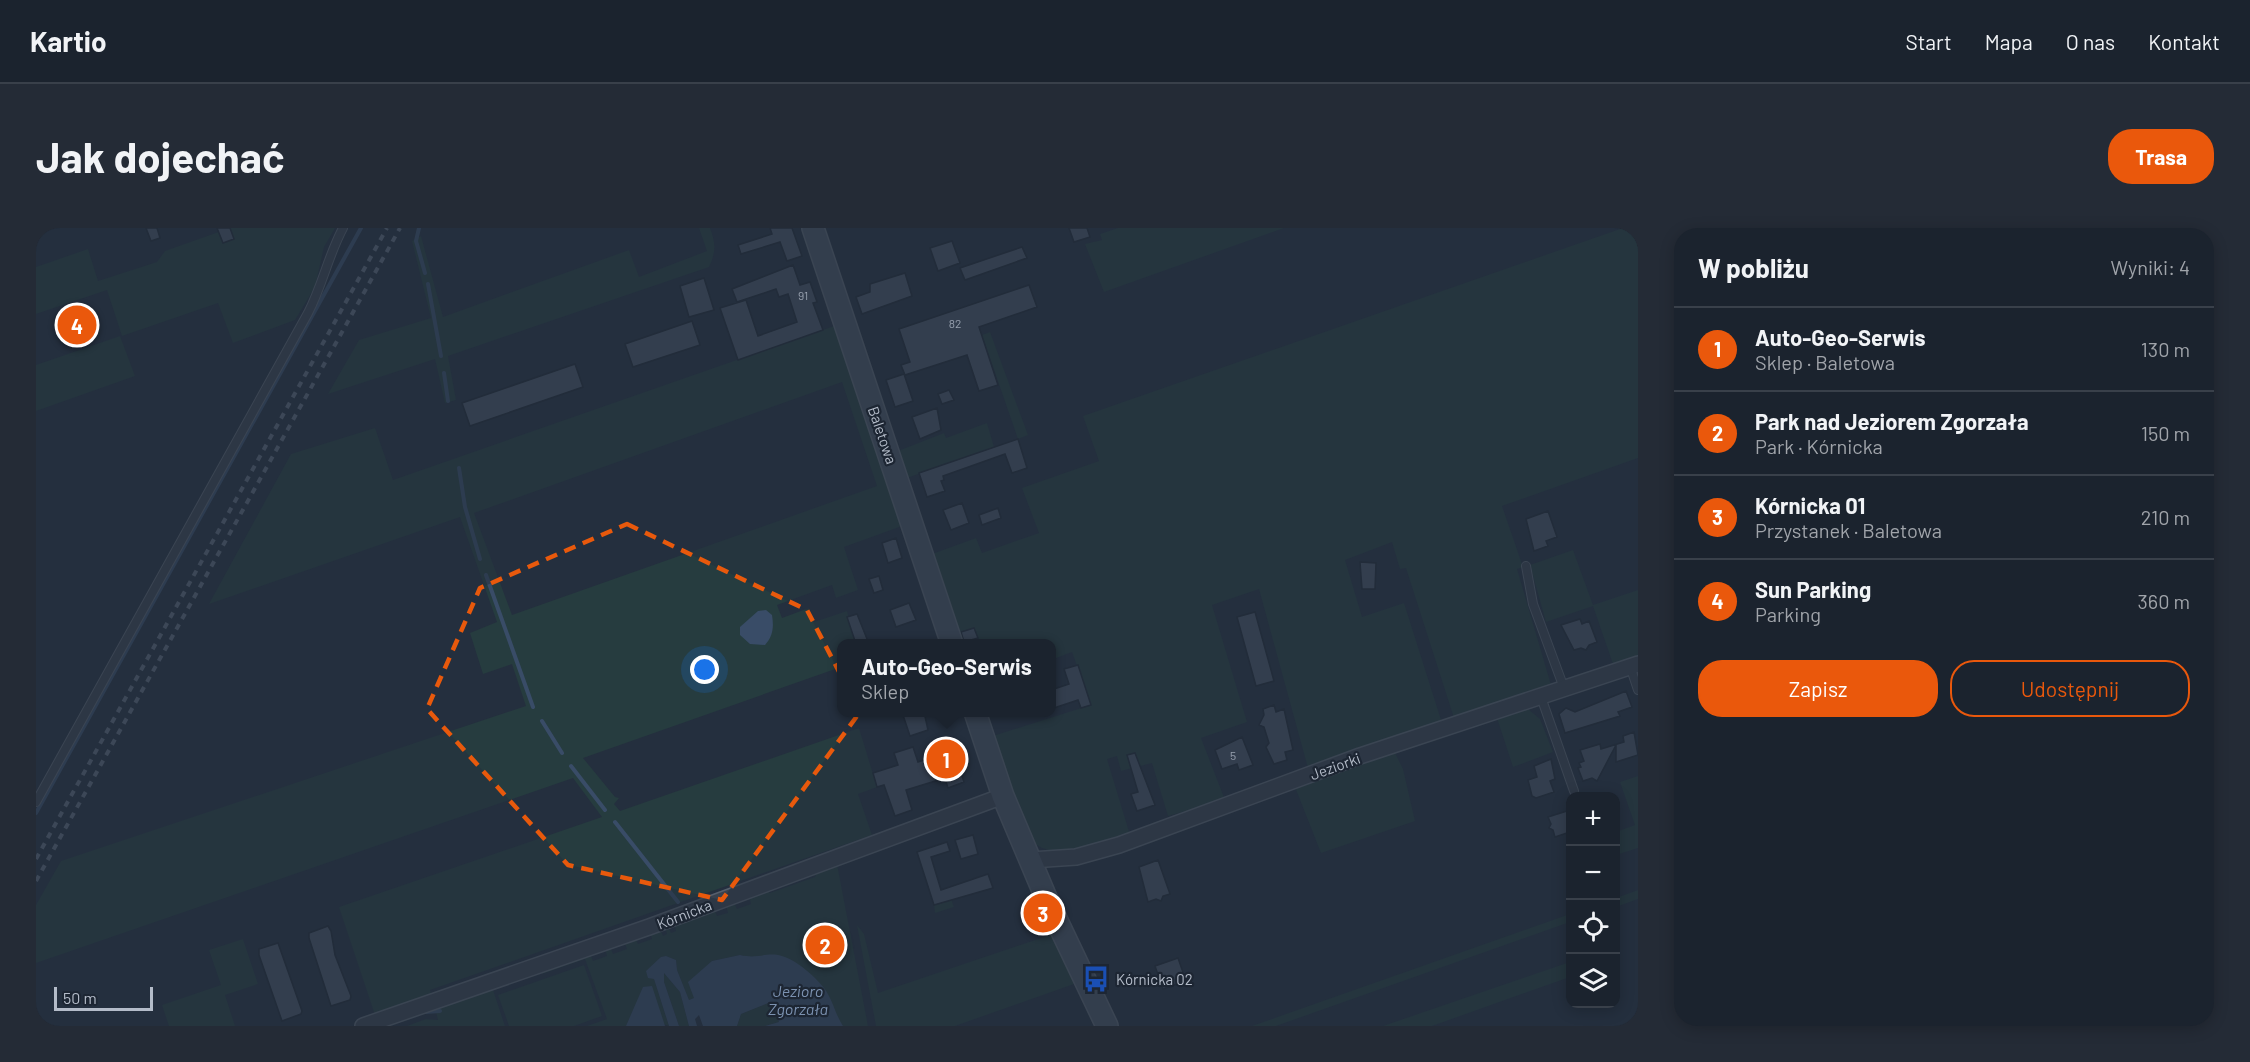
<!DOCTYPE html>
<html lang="pl">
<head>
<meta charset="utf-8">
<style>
	:root { --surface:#1b232e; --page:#242b36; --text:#f1f3f6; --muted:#a0a4aa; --line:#39404a; --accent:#ea580c }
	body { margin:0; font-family:Barlow,sans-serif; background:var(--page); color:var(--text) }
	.controls { position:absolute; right:18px; bottom:18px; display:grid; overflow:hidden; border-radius:12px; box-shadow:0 3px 15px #0003 }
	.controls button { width:54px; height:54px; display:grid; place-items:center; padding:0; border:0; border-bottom:2px solid var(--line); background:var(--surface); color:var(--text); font:30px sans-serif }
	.scale { position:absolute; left:18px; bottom:15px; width:99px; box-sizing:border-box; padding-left:6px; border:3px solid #b4bcc9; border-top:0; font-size:16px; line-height:21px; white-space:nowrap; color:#b4bcc9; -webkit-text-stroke:4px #1d2633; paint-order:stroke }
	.you { position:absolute; left:669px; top:442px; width:21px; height:21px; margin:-15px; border:4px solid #fff; border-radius:50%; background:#1a73e8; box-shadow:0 0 0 9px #1a73e833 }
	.badge { display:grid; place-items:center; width:39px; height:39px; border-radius:50%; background:var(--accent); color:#fff; font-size:20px; font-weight:700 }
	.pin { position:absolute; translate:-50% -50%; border:3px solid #fff; box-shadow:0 2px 6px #0006 }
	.popup { position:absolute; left:801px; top:411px; width:219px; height:78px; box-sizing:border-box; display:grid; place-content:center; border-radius:12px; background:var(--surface); filter:drop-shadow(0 2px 4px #0005); font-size:20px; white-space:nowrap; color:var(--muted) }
	.popup b { font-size:22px; color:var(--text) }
	.popup::after { content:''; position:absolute; left:50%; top:100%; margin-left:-12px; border:12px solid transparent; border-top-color:var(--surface) }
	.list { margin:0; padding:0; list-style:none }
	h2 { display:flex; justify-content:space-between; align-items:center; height:78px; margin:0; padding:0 24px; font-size:26px }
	h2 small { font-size:20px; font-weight:400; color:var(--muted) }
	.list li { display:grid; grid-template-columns:39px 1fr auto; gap:18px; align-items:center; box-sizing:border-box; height:84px; padding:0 24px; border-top:2px solid var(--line) }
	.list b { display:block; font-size:22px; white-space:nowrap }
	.list p { margin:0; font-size:20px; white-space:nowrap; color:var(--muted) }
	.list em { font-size:20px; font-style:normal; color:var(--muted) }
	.actions { display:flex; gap:12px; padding:18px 24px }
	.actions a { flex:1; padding:14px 0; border:2px solid var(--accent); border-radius:24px; text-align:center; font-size:21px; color:var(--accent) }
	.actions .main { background:var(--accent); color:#fff }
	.icon { flex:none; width:33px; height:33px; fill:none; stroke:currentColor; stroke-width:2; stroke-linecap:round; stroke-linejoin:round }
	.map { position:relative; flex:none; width:1602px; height:798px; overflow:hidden; border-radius:24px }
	header { display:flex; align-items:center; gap:36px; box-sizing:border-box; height:84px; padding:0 30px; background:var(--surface); border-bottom:2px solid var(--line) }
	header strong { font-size:28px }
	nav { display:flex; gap:33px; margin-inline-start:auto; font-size:21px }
	.intro { display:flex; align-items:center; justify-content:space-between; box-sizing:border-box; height:144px; padding:0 36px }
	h1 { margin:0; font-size:42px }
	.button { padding:15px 27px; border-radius:24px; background:var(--accent); color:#fff; font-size:21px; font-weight:700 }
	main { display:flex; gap:36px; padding:0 36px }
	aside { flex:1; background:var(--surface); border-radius:24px; box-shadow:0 3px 15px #0003 }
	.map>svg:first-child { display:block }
</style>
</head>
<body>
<header>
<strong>Kartio</strong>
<nav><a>Start</a><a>Mapa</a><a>O nas</a><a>Kontakt</a></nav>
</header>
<div class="intro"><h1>Jak dojechać</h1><a class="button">Trasa</a></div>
<main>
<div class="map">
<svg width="1602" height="798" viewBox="0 0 1602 798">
	<rect width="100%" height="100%" fill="#242f3e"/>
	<!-- green -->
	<path fill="#263c3f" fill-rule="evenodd" d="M194 0H299L288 19 279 59 259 92 197 115 182 75 86 108 71 62 0 86V39L52 21 62 53 121 34 129 23Z
		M663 0H674C680 16 680 24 673 39L412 128 420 172 409 175 399 131 292 166 323 112 395 90 376 13 385 8 407 89 593 22 603 49 671 23Z
		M1082 0H1248L1068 64 1049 16 1066 12 1064 6Z
		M1587 0H1602V230L1466 278 1487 339 1481 341 1515 457 1418 490 1370 340 1364 341 1356 314 1309 332 1326 389 1368 375 1406 495 1272 540 1223 361 1176 377 1211 494 1165 510 1189 572 1132 588 1116 535 1085 543 1081 528 1071 531 1094 607 1027 626 1006 620 996 614 957 508 1055 477 1036 424 1015 432V416L926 415 896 326 940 310 946 325 1003 305 986 260 1063 233 1047 188Z
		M801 97 816 152 866 298 808 319 822 362 800 370 796 357 741 377 746 390 773 380 778 394 811 383 819 412 832 415 805 416V439L547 530 579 569 583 570 578 576 584 583 823 500 841 559 822 566 836 607 394 762 396 768 339 787 303 679 566 589 537 550 0 735V677L25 633 490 478 476 436 447 446 434 405 461 394 424 289 173 376 255 226 339 200 357 252ZM806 154 841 258 476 387 438 285Z
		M954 104 992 207 982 211 946 107Z
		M84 108 99 148 0 183V137Z
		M951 195 958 219 871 250 862 223 908 205 910 210Z
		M1537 322 1557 377 1602 362V428L1577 436 1557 378 1510 394 1494 337Z
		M1492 481 1504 491 1517 524 1477 539 1461 490Z
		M1359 525 1367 541 1379 593 1285 625 1259 559Z
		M1602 548V620L1580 627V604L1599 597 1584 554Z
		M801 636 832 798H807L799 786 795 773 729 728 720 731 704 727 676 733 658 770 653 772 641 742 640 732 630 728 625 729 612 749 618 751 633 798 596 785 590 798H551L571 791 549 731 506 746 505 742 554 726 557 733 571 728 569 721 574 719 577 726 591 721 588 713 599 710 602 716 616 711 614 704 624 701 627 708 631 706 629 699 632 698 635 705 640 703 638 696 678 680 681 688 692 685 690 678 698 675 701 681 715 676 713 667 729 662 734 665 779 649 781 643Z
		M1602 662V671L1580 679V670Z
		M915 671 918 679 899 685 898 677Z
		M1534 686V694L1240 798H1216Z
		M821 697 828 706 842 765 1017 706 1038 756 919 798H840Z
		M207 711 222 756 189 767 199 798H133L126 777 185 757 173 722Z
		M1534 734V749L1396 798H1347Z
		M548 737 566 788 538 798H473L462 767Z
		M628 745 644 764 653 798H643L628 754Z
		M456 759 469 798H371L390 791 402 792 399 780Z
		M735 774 743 794 729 798H701L705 786Z"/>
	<!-- water -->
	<path fill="#394c67" d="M730 382 736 387C738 399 737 408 729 417L714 416 704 407V399L722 383Z
		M704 727C721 731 728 725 742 727 758 730 778 747 788 760 797 772 799 786 807 798H729L743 794 735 774 705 786 701 798H667L663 787 659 791 661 798H653L644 764 628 745V754L643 798H633L618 751 612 750 610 743 625 729 630 728 640 732 641 742 653 772 658 770 652 754 676 733Z
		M616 758 629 798H590L607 759Z"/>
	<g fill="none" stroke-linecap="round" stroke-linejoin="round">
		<!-- stream -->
		<path stroke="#394c67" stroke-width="4" d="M383 0 380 13 389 45
			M392 56 405 128
			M408 145 412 173
			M423 240 429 279 444 331
			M450 347 497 479
			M506 493 526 525
			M535 538 569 582
			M0 585 325 0
			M579 594 642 674
			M389 784 404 783"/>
	</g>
	<!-- building -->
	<path fill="#455162" stroke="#1f2835" stroke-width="1.5" d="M110 0H121L124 10 115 13Z
		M181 0H194L198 11 187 15Z
		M734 0H756L766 28 751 33 744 14 705 26 702 17 736 6Z
		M1033 0H1051L1054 9 1038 14Z
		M916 13 924 35 902 43 894 20Z
		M986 19 991 30 929 52 924 40Z
		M757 37 764 57 774 54 781 74 777 75 787 102 702 132 684 80 710 72 722 108 761 94 752 66 743 69 740 61 701 74 696 61Z
		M869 45 876 68 826 86 820 69 834 64V56Z
		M668 50 678 82 653 89 644 58Z
		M993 57 1001 79 943 99 962 157 943 163 931 127 869 147 865 137 874 134 863 101Z
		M656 93 664 117 597 139 589 116Z
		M539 136 547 159 434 198 426 175Z
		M868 146 877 173 859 179 850 152Z
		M913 162 918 172 906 176 902 166Z
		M901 180 905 202 884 211 876 189Z
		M982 211 991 240 976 245 969 226 907 248 908 252 905 253 909 263 891 269 883 245Z
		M926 275 933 295 915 302 907 282Z
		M962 280 965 290 946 297 943 287Z
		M1512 283 1521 309 1510 313 1512 318 1498 323 1490 291Z
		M860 310 866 330 852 335 846 315Z
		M1324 334 1340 335 1339 361H1326Z
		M843 348 847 362 838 365 833 351Z
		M873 375 880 392 860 399 854 382Z
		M1219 384 1238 453 1220 458 1201 389Z
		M821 386 833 416H820L811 389Z
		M1544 391 1546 396 1553 393 1561 414 1553 417 1550 422 1545 420 1538 422 1525 397Z
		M938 400 942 410 928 414 925 404Z
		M1042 437 1055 477 1045 480 1042 472 1015 481V462L1033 456 1028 441Z
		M1590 463 1596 479 1582 484 1584 488 1529 505 1523 486 1530 480 1539 484Z
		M1238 477 1240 484 1248 481 1257 522 1249 524 1251 532 1238 536 1230 519 1233 515 1228 499 1223 497 1228 487 1227 481Z
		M866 484H888L892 502 874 508Z
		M1598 504 1602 527 1580 534V517L1561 553 1556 550 1547 553 1542 540 1545 539 1543 535 1548 533 1544 522 1564 516 1565 521 1588 514 1587 508Z
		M1206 509 1217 537 1203 542 1201 536 1186 541 1179 522Z
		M877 519 882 534 917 522 928 554 912 560 909 550 870 562 876 582 859 588 848 557 841 559 837 545 862 537 858 525Z
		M1099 525 1119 577 1101 583 1095 566 1102 564 1091 527Z
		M1515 531 1519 551 1514 553 1518 564 1500 570 1496 568 1492 552 1501 549 1498 538Z
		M1534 582V604L1519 609 1517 602 1513 600 1515 596 1512 589Z
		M937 607 942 626 925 631 919 612Z
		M911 614 914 623 895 629 905 662 952 646 957 660 898 677 881 624Z
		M1122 632 1134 666 1127 668 1125 673 1120 671 1112 674 1103 639Z
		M292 698 295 703 299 727 315 768 314 772 295 778 273 710V705Z
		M242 715 266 783 265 786 246 793 223 727V721Z
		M1142 730 1150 753 1127 761 1119 738Z"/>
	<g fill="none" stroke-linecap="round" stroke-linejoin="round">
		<!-- lane casing -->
		<g stroke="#565f6c" stroke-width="10">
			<path id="lane" d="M1490 338 1497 376 1528 460
				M1594 438 1602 462
				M1505 469 1538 563
				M0 574 272 85C287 56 292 28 307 0"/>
		</g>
		<!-- street casing -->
		<g stroke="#565f6c" stroke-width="18">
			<path id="street" d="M995 632 1040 629 1083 617 1324 528 1602 436
				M327 798 613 699 967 568"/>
		</g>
		<!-- secondary casing -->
		<g stroke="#565f6c" stroke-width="24">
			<path id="secondary" d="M777 0 916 416
				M939 484 967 568 1011 672 1071 798"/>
		</g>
		<!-- lane -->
		<use href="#lane" stroke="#38414e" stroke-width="8"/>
		<!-- street -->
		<use href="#street" stroke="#38414e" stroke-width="15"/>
		<!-- secondary -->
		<use href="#secondary" stroke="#465061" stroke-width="21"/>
		<!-- rail -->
		<path stroke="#5a6575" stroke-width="4" stroke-dasharray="6 6" stroke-linecap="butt" d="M0 631 351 0
			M0 653 364 0"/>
	</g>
	<!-- marked area -->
	<path d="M0 0H1602V798H0ZM591 296 771 382 824 484 686 672 532 637 391 481 444 360Z" fill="#242f3e" fill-opacity=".55" fill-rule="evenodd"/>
	<path fill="none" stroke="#e8590c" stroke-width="4.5" stroke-dasharray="12 8" stroke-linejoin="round" d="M591 296 771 382 824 484 686 672 532 637 391 481 444 360Z"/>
	<!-- icons -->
	<defs>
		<g id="bus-bare" transform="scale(2.07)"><path d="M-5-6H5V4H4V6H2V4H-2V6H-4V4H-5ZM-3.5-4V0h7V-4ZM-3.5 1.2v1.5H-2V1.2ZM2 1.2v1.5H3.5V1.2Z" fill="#1a4fb4" stroke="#1d2633" stroke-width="2.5" paint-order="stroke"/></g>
	</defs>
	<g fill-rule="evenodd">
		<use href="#bus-bare" x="1060" y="751"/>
	</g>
	<g text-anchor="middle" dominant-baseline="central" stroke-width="4.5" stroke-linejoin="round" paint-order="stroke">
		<!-- number labels -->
		<g font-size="12" fill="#98a1af">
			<text x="767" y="67">91</text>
			<text x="919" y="95">82</text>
			<text x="1197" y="527">5</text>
		</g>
		<!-- street labels -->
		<g font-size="15" fill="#b4bcc9" stroke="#1d2633">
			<text transform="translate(847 207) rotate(71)">Baletowa</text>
			<text transform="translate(1299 538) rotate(-20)">Jeziorki</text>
			<text transform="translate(648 686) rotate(-21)">Kórnicka</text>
		</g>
		<!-- poi labels -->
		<g font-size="15" fill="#b4bcc9" stroke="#1d2633" text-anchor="start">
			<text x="1080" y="751">Kórnicka 02</text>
		</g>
		<!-- water labels -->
		<g font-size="16" font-style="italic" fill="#7c92b1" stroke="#1d2633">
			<text x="762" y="762">Jezioro<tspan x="762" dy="18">Zgorzała</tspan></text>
		</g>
	</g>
</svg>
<div class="controls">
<button>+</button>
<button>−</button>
<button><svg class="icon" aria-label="locate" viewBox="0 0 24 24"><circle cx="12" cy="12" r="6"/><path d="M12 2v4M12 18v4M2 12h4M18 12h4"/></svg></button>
<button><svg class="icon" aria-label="layers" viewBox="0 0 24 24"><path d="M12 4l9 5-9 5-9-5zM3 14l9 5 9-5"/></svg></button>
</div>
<div class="scale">50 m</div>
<div class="you"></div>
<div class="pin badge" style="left:910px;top:531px">1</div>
<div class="popup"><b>Auto-Geo-Serwis</b>Sklep</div>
<div class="pin badge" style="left:789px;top:717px">2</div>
<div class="pin badge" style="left:1007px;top:685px">3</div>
<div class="pin badge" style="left:41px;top:97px">4</div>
</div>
<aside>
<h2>W pobliżu<small>Wyniki: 4</small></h2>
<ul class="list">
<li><span class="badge">1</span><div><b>Auto-Geo-Serwis</b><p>Sklep · Baletowa</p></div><em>130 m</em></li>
<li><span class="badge">2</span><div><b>Park nad Jeziorem Zgorzała</b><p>Park · Kórnicka</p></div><em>150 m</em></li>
<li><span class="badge">3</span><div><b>Kórnicka 01</b><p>Przystanek · Baletowa</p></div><em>210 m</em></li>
<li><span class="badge">4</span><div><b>Sun Parking</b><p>Parking</p></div><em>360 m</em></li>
</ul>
<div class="actions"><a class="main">Zapisz</a><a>Udostępnij</a></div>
</aside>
</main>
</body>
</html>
